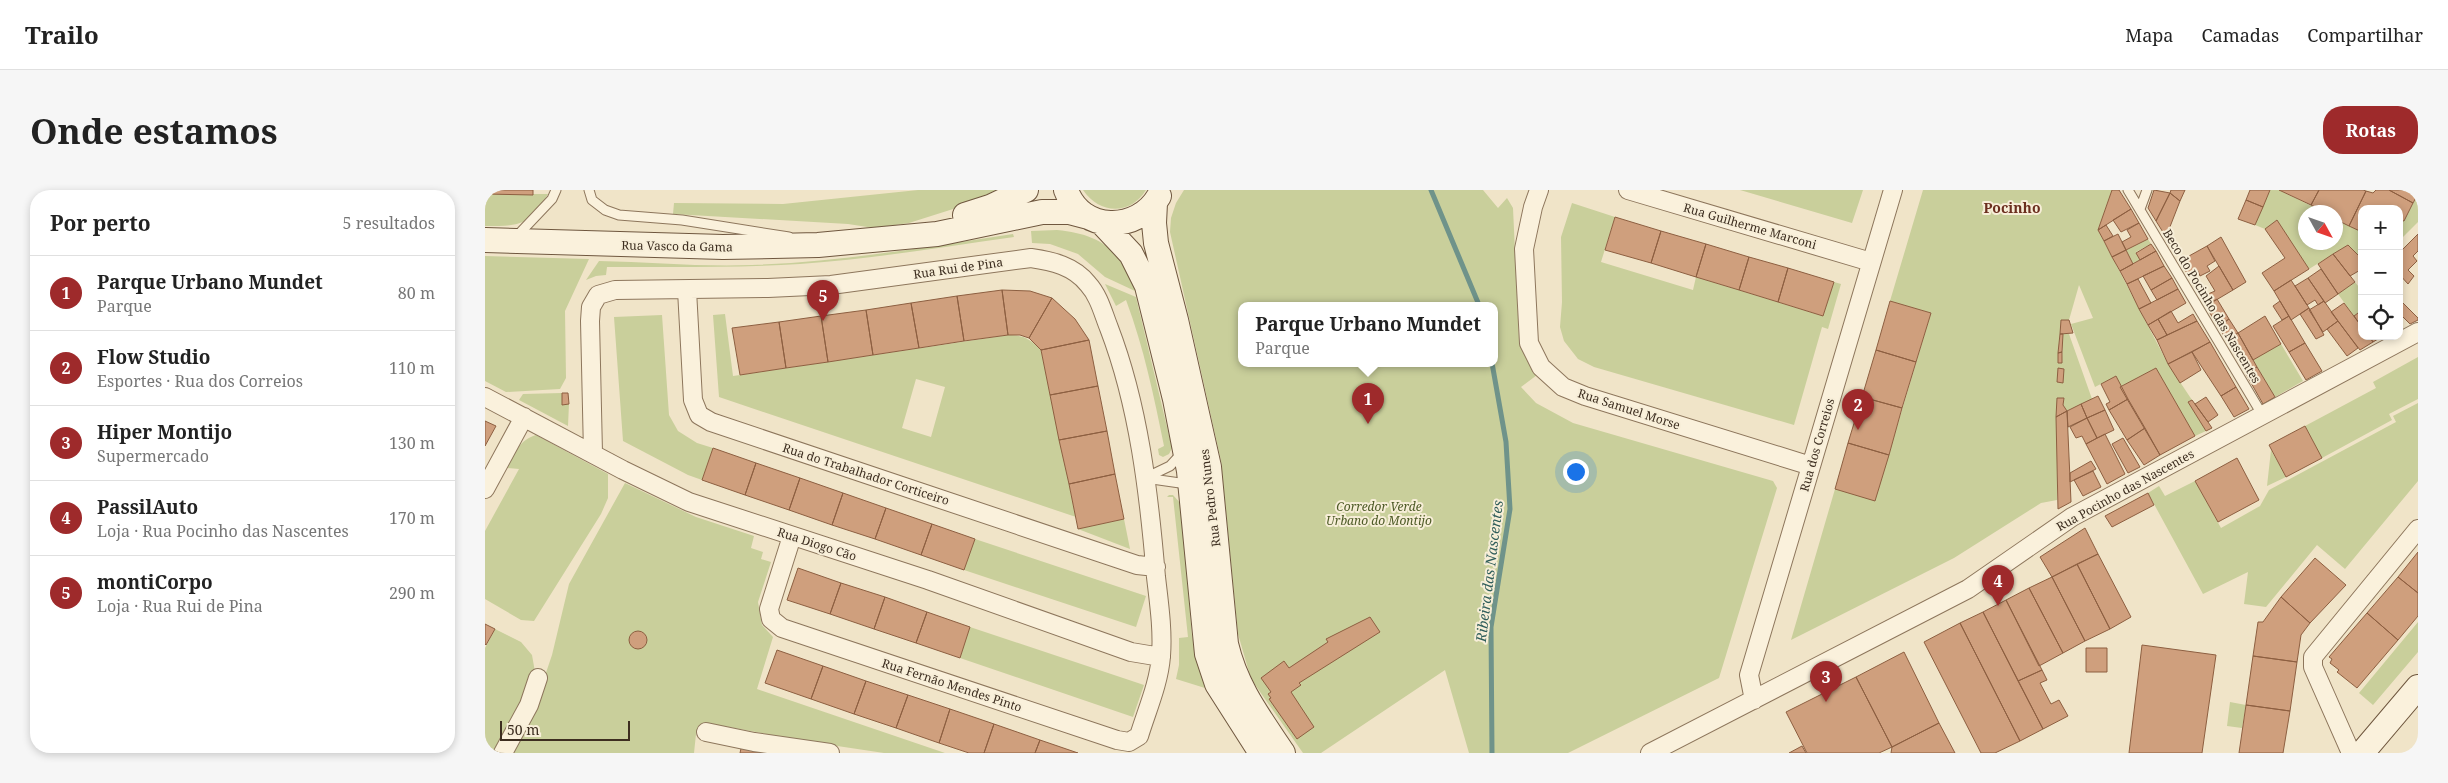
<!DOCTYPE html>
<html lang="pt">
<head>
<meta charset="utf-8">
<style>
	:root { --surface:#fff; --page:#f6f6f6; --text:#222; --muted:#767676; --line:#e0e0e0; --accent:#9e2a2b }
	body { margin:0; font-family:"Noto Serif",serif; background:var(--page); color:var(--text) }
	.controls { position:absolute; right:15px; top:15px; display:grid; overflow:hidden; border-radius:10px; box-shadow:0 2px 8px #0003 }
	.controls button { width:45px; height:45px; display:grid; place-items:center; padding:0; border:0; border-bottom:1px solid var(--line); background:var(--surface); color:var(--text); font:25px sans-serif }
	.compass { position:absolute; left:1813px; top:15px; width:45px; height:45px; border-radius:50%; background:var(--surface); box-shadow:0 2px 8px #0003; rotate:130deg }
	.scale { position:absolute; left:15px; bottom:12px; width:130px; box-sizing:border-box; padding-left:5px; border:2px solid #3d2e20; border-top:0; font-size:14px; line-height:18px; white-space:nowrap; color:#3d2e20; -webkit-text-stroke:4px #f7eed8; paint-order:stroke }
	.you { position:absolute; left:1090px; top:281px; width:18px; height:18px; margin:-12px; border:4px solid #fff; border-radius:50%; background:#1a73e8; box-shadow:0 0 0 8px #1a73e833 }
	.badge { display:grid; place-items:center; width:32px; height:32px; border-radius:50%; background:var(--accent); color:#fff; font-size:16px; font-weight:700 }
	.pin { position:absolute; translate:-50% -41px; filter:drop-shadow(0 1px 2px #0008) }
	.pin::after { content:''; position:absolute; top:26px; width:18px; height:15px; background:inherit; clip-path:polygon(0 0,100% 0,50% 100%) }
	.popup { position:absolute; left:753px; top:112px; width:260px; height:65px; box-sizing:border-box; display:grid; place-content:center; border-radius:10px; background:var(--surface); filter:drop-shadow(0 1px 4px #0005); font-size:16px; white-space:nowrap; color:var(--muted) }
	.popup b { font-size:19px; color:var(--text) }
	.popup::after { content:''; position:absolute; left:50%; top:100%; margin-left:-10px; border:10px solid transparent; border-top-color:var(--surface) }
	.list { margin:0; padding:0; list-style:none }
	h2 { display:flex; justify-content:space-between; align-items:center; height:65px; margin:0; padding:0 20px; font-size:21px }
	h2 small { font-size:16px; font-weight:400; color:var(--muted) }
	.list li { display:grid; grid-template-columns:32px 1fr auto; gap:15px; align-items:center; box-sizing:border-box; height:75px; padding:0 20px; border-top:1px solid var(--line) }
	.list b { display:block; font-size:19px; white-space:nowrap }
	.list p { margin:0; font-size:16px; white-space:nowrap; color:var(--muted) }
	.list em { font-size:16px; font-style:normal; color:var(--muted) }
	.icon { flex:none; width:28px; height:28px; fill:none; stroke:currentColor; stroke-width:2; stroke-linecap:round; stroke-linejoin:round }
	.map { position:relative; flex:none; width:1933px; height:563px; overflow:hidden; border-radius:20px }
	header { display:flex; align-items:center; gap:30px; box-sizing:border-box; height:70px; padding:0 25px; background:var(--surface); border-bottom:1px solid var(--line) }
	header strong { font-size:24px }
	nav { display:flex; gap:28px; margin-inline-start:auto; font-size:18px }
	.intro { display:flex; align-items:center; justify-content:space-between; box-sizing:border-box; height:120px; padding:0 30px }
	h1 { margin:0; font-size:35px }
	.button { padding:12px 22px; border-radius:20px; background:var(--accent); color:#fff; font-size:18px; font-weight:700 }
	main { display:flex; gap:30px; padding:0 30px }
	aside { flex:1; background:var(--surface); border-radius:20px; box-shadow:0 2px 8px #0003 }
	.map>svg:first-child { display:block }
</style>
</head>
<body>
<header>
<strong>Trailo</strong>
<nav><a>Mapa</a><a>Camadas</a><a>Compartilhar</a></nav>
</header>
<div class="intro"><h1>Onde estamos</h1><a class="button">Rotas</a></div>
<main>
<aside>
<h2>Por perto<small>5 resultados</small></h2>
<ul class="list">
<li><span class="badge">1</span><div><b>Parque Urbano Mundet</b><p>Parque</p></div><em>80 m</em></li>
<li><span class="badge">2</span><div><b>Flow Studio</b><p>Esportes · Rua dos Correios</p></div><em>110 m</em></li>
<li><span class="badge">3</span><div><b>Hiper Montijo</b><p>Supermercado</p></div><em>130 m</em></li>
<li><span class="badge">4</span><div><b>PassilAuto</b><p>Loja · Rua Pocinho das Nascentes</p></div><em>170 m</em></li>
<li><span class="badge">5</span><div><b>montiCorpo</b><p>Loja · Rua Rui de Pina</p></div><em>290 m</em></li>
</ul>
</aside>
<div class="map">
<svg width="1933" height="563" viewBox="0 0 1933 563">
	<rect width="100%" height="100%" fill="#f0e4c8"/>
	<!-- green -->
	<path fill="#c9cf9b" fill-rule="evenodd" d="M433 0H528L424 33 389 38 363 34 188 24 189 13 298 14Z
		M598 0H661C645 26 614 24 598 0Z
		M699 0H998L1013 18 1022 8 1028 18 1034 147 1042 170 1052 185 1036 197 1051 213 1088 233 1288 291 1292 298 1234 488 1083 563H984L960 480 836 563H818L766 489 753 444 736 271 685 42 686 28 691 13ZM757 115H1009V173H757Z
		M1255 0H1378L1367 33Z
		M1438 0H1627L1613 40 1683 174 1707 210 1703 212 1721 241 1710 246 1671 178 1635 197 1631 186 1610 197 1586 134 1608 128 1594 95 1584 130H1576L1573 173H1577L1578 144H1584L1607 209 1582 221 1578 215 1579 208H1572V310L1556 313 1469 368 1306 450 1350 299 1390 310 1446 123 1405 111Z
		M1785 0H1794L1839 22H1820V52H1850L1851 29 1877 42V69L1863 55 1824 79 1792 30 1780 39 1770 35Z
		M0 4H63C44 36 35 36 0 36Z
		M1933 4V32L1914 51V30H1919Z
		M1087 13 1130 27 1116 72 1208 100 1211 87 1338 126 1349 92 1356 94 1343 139 1337 137 1309 235 1109 177 1093 169 1079 151 1075 137 1077 112 1076 47Z
		M572 40C614 44 636 59 650 101L620 87 593 64 565 54 547 53 546 41Z
		M528 44 529 47C458 57 387 69 315 74 250 78 186 77 122 77L121 85 111 86 101 90 114 71C165 72 216 77 267 75 355 72 442 57 528 44Z
		M1663 49 1666 54 1651 62 1655 70 1648 74 1641 60Z
		M0 66 104 69 80 121 81 188 75 199 21 202 0 191Z
		M1870 92 1877 101V120L1869 126 1853 104Z
		M620 94 651 107 687 258 684 264 678 267 674 265 673 259 679 256C669 207 659 158 641 110L631 116Z
		M240 124 248 186 523 145C539 145 545 149 556 160L591 327 234 207 228 125ZM431 189 460 197 446 247 417 238Z
		M177 125 184 225 193 241 212 253 228 258 217 290 203 285 138 251 129 127Z
		M1796 154 1818 191 1790 207 1768 170Z
		M1933 167V209L1904 224 1907 230 1837 268 1820 236 1891 198 1888 192Z
		M77 203V214H84L83 236 34 210 38 204Z
		M1933 213V291L1860 379 1832 355 1781 417 1759 414 1763 382 1718 404 1663 303 1674 296 1680 306 1710 291 1736 338 1775 316 1784 300 1911 232 1908 226Z
		M51 245 123 284V308L116 324 49 431 36 430 0 409V341L34 279 22 278C30 263 34 250 51 245Z
		M1786 260 1801 287 1782 296Z
		M140 293 211 327 269 346 266 358 278 362 276 369 286 372 273 412 277 435 288 447 272 499 460 563H399L319 551 222 533 211 544 209 563H25L48 521 67 465 84 394Z
		M684 305H688L696 314 707 446 720 498 691 489 694 475V448L703 447 688 307H682Z
		M639 329 645 359 593 339Z
		M490 349 661 406 651 437 479 380Z
		M1933 432V462L1888 515 1874 503Z
		M485 437 659 495 648 527 475 468Z
		M10 439 36 452 47 465 50 482 12 563H0V458Z
		M1745 512 1761 515 1757 538 1742 536Z"/>
	<g fill="none" stroke-linecap="round" stroke-linejoin="round">
		<!-- stream -->
		<path stroke="#6f938a" stroke-width="5" d="M946 0 994 115
			M1007 563 1006 437 1025 319 1021 252 1007 173"/>
	</g>
	<!-- building -->
	<path fill="#cf9f7d" stroke="#8d5f41" d="M0 0H48V5L0 4Z
		M1627 0H1634L1646 19 1613 40Z
		M1669 0 1685 3 1671 31 1663 18Z
		M1686 0H1700L1695 11 1685 3Z
		M1765 0H1785L1778 17 1761 10Z
		M1794 0H1834L1826 15Z
		M1834 0H1878L1881 1 1864 36 1850 29V22H1839L1826 15Z
		M1891 0H1904L1928 13 1919 31 1914 30V19H1877V42L1864 36 1881 1 1888 3Z
		M1904 0H1933V4L1928 13Z
		M1685 3 1695 11 1681 47 1671 31Z
		M1761 10 1778 17 1770 35 1753 29Z
		M1646 19 1654 33 1636 42 1628 30Z
		M1130 27 1176 41 1166 73 1120 60Z
		M1792 30 1824 79 1789 101 1777 83 1800 68 1780 39Z
		M1654 33 1663 49 1641 60 1637 52 1646 47 1642 40Z
		M1621 35 1628 46 1619 51 1613 40Z
		M1176 41 1221 54 1211 87 1166 73Z
		M1633 44 1641 60 1627 67 1619 51Z
		M1933 44V61L1928 66 1932 71 1923 80 1929 86 1923 94 1914 84V63Z
		M1736 47 1761 92 1748 100 1722 56Z
		M1221 54 1264 67 1254 100 1211 87Z
		M1666 54 1671 61 1655 70 1651 63Z
		M1863 55 1877 69V79L1865 86 1848 64Z
		M1722 56 1730 71 1722 76 1725 81 1715 86 1713 81 1704 87 1695 71Z
		M1641 60 1648 74 1635 81 1627 67Z
		M1671 61 1679 76 1642 94 1635 81Z
		M1848 64 1870 92 1853 104 1833 74Z
		M1264 67 1303 78 1293 112 1254 100Z
		M1679 76 1687 88 1666 100 1658 86Z
		M1734 76 1748 100 1721 116 1714 104 1721 100 1723 104 1730 101 1721 86Z
		M1303 78 1349 92 1338 126 1293 112Z
		M1836 79 1853 104 1840 113 1823 88Z
		M1687 88 1693 99 1672 110 1666 100Z
		M1823 88 1839 111 1833 115 1830 110 1822 115 1810 96Z
		M1653 89 1666 113 1654 119 1642 94Z
		M1806 90 1824 118 1806 130 1789 101Z
		M1693 99 1701 113 1663 135 1654 119Z
		M517 100 545 101 567 108 544 148 535 145H523Z
		M517 100 523 145 479 151 472 106Z
		M472 106 479 151 434 158 426 113Z
		M567 108 590 129 604 150 556 160 544 148Z
		M1732 109 1744 129 1733 137 1721 116Z
		M1914 109 1933 128V130L1925 134 1914 123Z
		M1405 111 1446 123 1431 172 1391 160Z
		M1795 111 1804 126 1797 130 1788 116Z
		M1839 111 1853 131 1838 142 1824 120Z
		M426 113 434 158 388 165 381 120Z
		M1859 113 1877 137V146H1884L1888 152 1875 160 1846 122Z
		M1824 118 1839 145 1831 149 1815 124Z
		M381 120 388 165 343 172 336 126Z
		M1877 120V137L1869 126Z
		M1686 121 1693 133 1708 124 1712 131 1682 145 1673 129Z
		M336 126 343 172 301 178 294 132Z
		M1780 126 1796 154 1768 170 1753 143Z
		M1804 126 1820 153 1804 162 1788 136Z
		M1673 129 1682 145 1672 150 1663 135Z
		M1744 129 1753 143 1742 150 1733 137Z
		M1576 130H1584L1588 143 1575 144Z
		M1712 131 1725 152 1683 174 1672 150Z
		M1853 131 1873 158 1862 166 1842 139Z
		M294 132 301 178 255 185 247 138Z
		M1753 143 1772 177 1766 180 1754 157 1748 160 1742 150Z
		M1575 144H1578L1577 162 1573 163Z
		M1884 146H1898L1888 152Z
		M604 150 613 196 565 205 556 160Z
		M1725 152 1751 197 1736 206 1707 162Z
		M1820 153 1837 181 1821 190 1804 162Z
		M1391 160 1431 172 1417 218 1377 207Z
		M1577 162V173H1573V163Z
		M1707 162 1716 180 1695 193 1683 174Z
		M1772 177 1790 207 1778 214 1761 184Z
		M1573 178 1579 179 1578 193 1572 192Z
		M1671 178 1710 246 1675 265 1635 197Z
		M1631 186 1643 209 1624 220 1621 214 1625 212 1616 194Z
		M613 196 622 241 574 250 565 205Z
		M1751 197 1764 219 1749 227 1736 206Z
		M77 203H83L84 214 77 215Z
		M1613 206 1620 220 1602 228 1596 214Z
		M1377 207 1417 218 1404 265 1363 253Z
		M1721 207 1733 225 1723 232 1710 214Z
		M1572 208H1579L1578 215 1582 221 1571 227Z
		M1643 209 1660 238 1642 250 1624 220Z
		M1707 210 1723 232 1727 238 1721 241 1703 212Z
		M1596 214 1602 228 1583 237 1582 221Z
		M1620 220 1629 240 1612 248 1602 228Z
		M1582 221 1586 312 1573 319 1571 227Z
		M1602 228 1612 248 1601 254 1597 246 1591 248 1585 237Z
		M0 231 11 236 0 256Z
		M1820 236 1837 268 1801 287 1784 255Z
		M1660 238 1675 265 1659 275 1642 250Z
		M622 241 630 284 584 294 574 250Z
		M1620 244 1640 284 1622 294 1601 254Z
		M1638 248 1655 277 1643 283 1627 254Z
		M1363 253 1404 265 1390 311 1350 299Z
		M228 258 271 273 260 305 217 290Z
		M1752 268 1774 310 1733 332 1710 291Z
		M1606 271 1611 279 1585 292V283Z
		M271 273 315 288 304 320 260 305Z
		M1608 281 1616 297 1598 306 1589 290Z
		M630 284 639 329 593 339 584 294Z
		M315 288 358 303 347 335 304 320Z
		M358 303 401 318 390 349 347 335Z
		M1663 303 1669 315 1627 337 1620 326Z
		M401 318 447 334 436 365 390 349Z
		M447 334 490 349 479 380 436 365Z
		M1600 338 1613 364 1567 387 1555 367Z
		M1933 362V403L1913 387Z
		M1613 364 1646 427 1625 439 1592 374Z
		M1830 368 1861 395 1825 433 1796 407Z
		M1592 374 1625 439 1600 451 1567 387Z
		M313 378 356 393 345 424 302 410Z
		M1567 387 1600 451 1578 463 1544 398Z
		M1913 387 1933 403V426L1913 450 1882 423Z
		M356 393 400 407 389 439 345 424Z
		M1544 398 1578 463 1554 476 1521 410Z
		M400 407 442 422 431 453 389 439Z
		M1796 407 1825 433 1816 445 1812 472 1768 466 1773 432H1778Z
		M1521 410 1557 480 1533 491 1498 422Z
		M442 422 485 437 475 468 431 453Z
		M1498 422 1558 539 1535 551 1475 433Z
		M1882 423 1913 450 1872 498 1852 482 1854 480 1845 473 1847 469 1844 467Z
		M885 427 895 442 814 493 816 495 806 502 829 537 812 549 784 509 786 508 783 504 786 502 776 488 799 471 804 478 843 452 841 449Z
		M1475 433 1535 551 1510 563H1496L1439 452Z
		M0 434 10 439 1 455 0 454Z
		M144 450a9 9 0 1 1 18 0a9 9 0 1 1-18 0Z
		M1657 455 1731 465 1717 563H1644Z
		M1601 458H1622V482H1601Z
		M292 460 338 476 326 509 280 493Z
		M1419 462 1454 533 1407 557 1371 487Z
		M1768 466 1812 472 1805 521 1761 515Z
		M338 476 381 491 369 524 326 509Z
		M1557 480 1562 490 1555 493 1566 514 1574 510 1583 526 1558 539 1533 491Z
		M1371 487 1407 557 1394 563H1322L1301 522Z
		M381 491 423 505 411 538 369 524Z
		M423 505 465 519 454 553 411 538Z
		M1761 515 1805 521 1798 563H1754Z
		M465 519 509 534 499 563H484L454 553Z
		M1454 533 1470 563H1406L1407 557Z
		M509 534 555 550 550 563H499Z
		M555 550 593 563H550Z
		M257 554 278 557 277 563H255Z
		M1317 556 1321 563H1304Z"/>
	<g fill="none" stroke-linecap="round" stroke-linejoin="round">
		<!-- service casing -->
		<g stroke="#8d765c" stroke-width="11">
			<path id="service" d="M104 0 107 10 120 20 134 25 197 30 304 47
				M1643 0 1778 226
				M1655 19 1662 0
				M31 47 67 9 71 0
				M697 263 685 276 660 288 695 293 702 297"/>
		</g>
		<!-- minor casing -->
		<g stroke="#8d765c" stroke-width="20">
			<path id="minor" d="M1054 0 1048 17 1039 59 1044 153 1056 177 1078 197 1100 206 1326 276
				M1143 0 1386 72
				M202 100 208 210 214 225 226 232 652 375 671 377
				M0 207 138 280 204 312 443 390 646 462 676 467
				M108 263 105 131 106 117 113 105 130 100 283 98 346 95 546 68C567 71 589 76 603 94 614 106 618 123 624 138 654 216 664 304 671 387 674 413 678 440 676 466 674 493 662 520 654 546L644 552 632 550 297 438 286 429 284 419 307 346
				M0 299 39 227
				M1269 510 1264 485 1408 0
				M221 542 269 552 345 563
				M18 563 44 515 53 488
				M1165 563 1483 399 1587 327 1933 142
				M1866 563 1828 477V467L1933 339"/>
		</g>
		<!-- secondary casing -->
		<g stroke="#6f573f" stroke-width="26">
			<path id="secondary" d="M581 0C596 43 653 43 674 6
				M670 13 669 33 671 53 691 130 724 277 741 454C751 497 774 527 798 563
				M480 25 505 17 541 0
				M617 33 646 64 662 96 690 209 704 281 722 464 732 494 776 563
				M0 50 238 57 333 55 452 44 557 22H584L603 27
				M1877 563 1933 497"/>
		</g>
		<!-- service -->
		<use href="#service" stroke="#faf1dc" stroke-width="9"/>
		<!-- minor -->
		<use href="#minor" stroke="#faf1dc" stroke-width="18"/>
		<!-- secondary -->
		<use href="#secondary" stroke="#faf1dc" stroke-width="24"/>
	</g>
	<g text-anchor="middle" dominant-baseline="central" stroke-width="4" stroke-linejoin="round" paint-order="stroke">
		<!-- street labels -->
		<g font-size="12" fill="#3d2e20" stroke="#f7eed8">
			<text transform="translate(1265 36) rotate(16)">Rua Guilherme Marconi</text>
			<text transform="translate(192 56) rotate(1)">Rua Vasco da Gama</text>
			<text transform="translate(473 78) rotate(-8)">Rua Rui de Pina</text>
			<text transform="translate(1727 116) rotate(59)">Beco do Pocinho das Nascentes</text>
			<text transform="translate(1144 219) rotate(18)">Rua Samuel Morse</text>
			<text transform="translate(1332 255) rotate(-74)">Rua dos Correios</text>
			<text transform="translate(381 284) rotate(18)">Rua do Trabalhador Corticeiro</text>
			<text transform="translate(1640 300) rotate(-29)">Rua Pocinho das Nascentes</text>
			<text transform="translate(725 308) rotate(-97)">Rua Pedro Nunes</text>
			<text transform="translate(332 354) rotate(18)">Rua Diogo Cão</text>
			<text transform="translate(467 495) rotate(18)">Rua Fernão Mendes Pinto</text>
		</g>
		<!-- park labels -->
		<g font-size="12" font-style="italic" fill="#4d5a26" stroke="#f7eed8">
			<text x="894" y="316">Corredor Verde<tspan x="894" dy="14">Urbano do Montijo</tspan></text>
		</g>
		<!-- neighbourhood labels -->
		<g font-size="14" font-weight="bold" fill="#6b2e1e" stroke="#f7eed8">
			<text x="1527" y="17">Pocinho</text>
		</g>
		<!-- water labels -->
		<g font-size="14" font-style="italic" fill="#2f5d5a" stroke="#f7eed8">
			<text transform="translate(1004 381) rotate(-83)">Ribeira das Nascentes</text>
		</g>
	</g>
</svg>
<div class="controls">
<button>+</button>
<button>−</button>
<button><svg class="icon" aria-label="locate" viewBox="0 0 24 24"><circle cx="12" cy="12" r="6"/><path d="M12 2v4M12 18v4M2 12h4M18 12h4"/></svg></button>
</div>
<svg class="compass" viewBox="-18 -18 36 36"><path d="M0-13l5 13h-10z" fill="#e53935"/><path d="M0 13l5-13h-10z" fill="#767676"/></svg>
<div class="scale">50 m</div>
<div class="you"></div>
<div class="pin badge" style="left:883px;top:234px">1</div>
<div class="popup"><b>Parque Urbano Mundet</b>Parque</div>
<div class="pin badge" style="left:1373px;top:240px">2</div>
<div class="pin badge" style="left:1341px;top:512px">3</div>
<div class="pin badge" style="left:1513px;top:416px">4</div>
<div class="pin badge" style="left:338px;top:131px">5</div>
</div>
</main>
</body>
</html>
